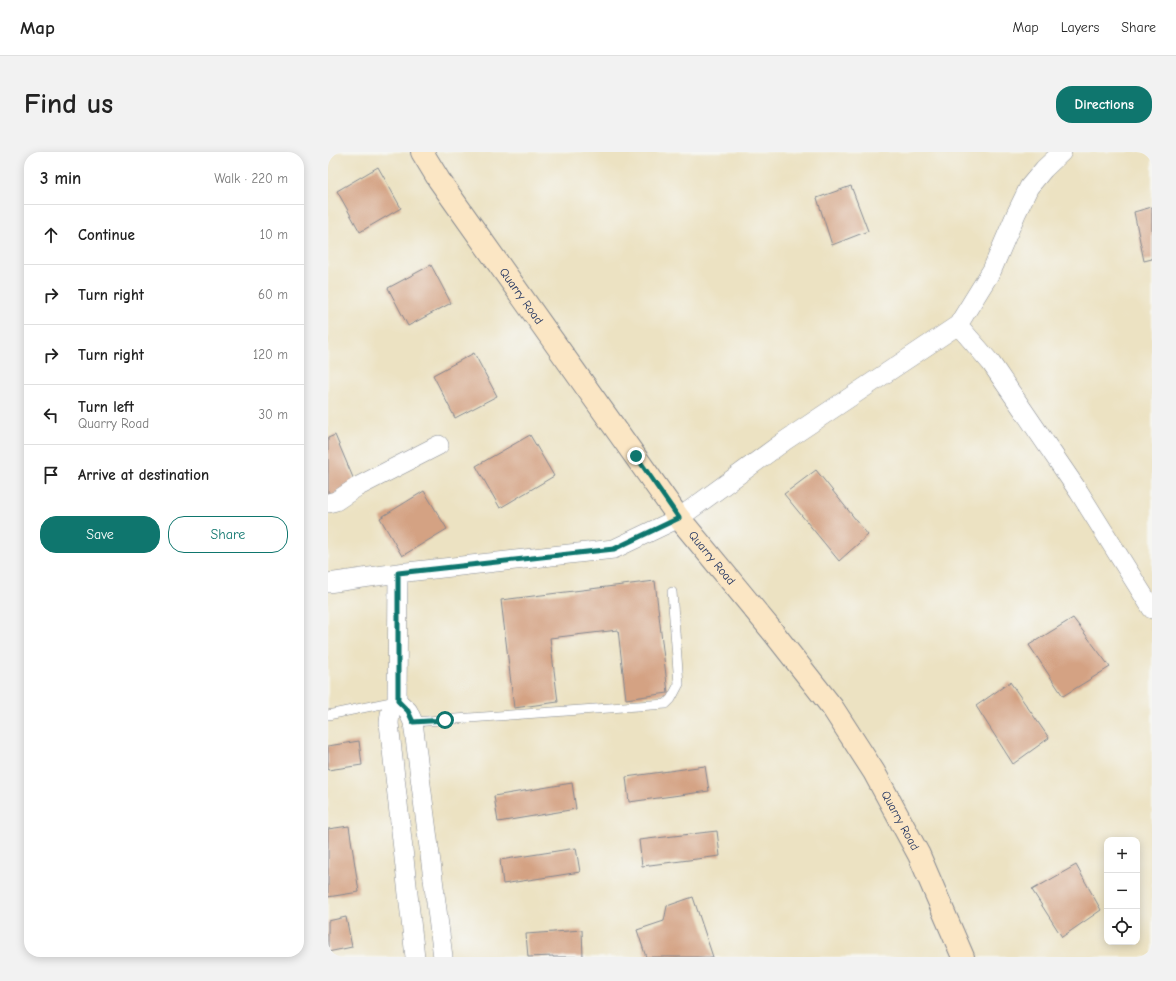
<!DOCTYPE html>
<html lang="en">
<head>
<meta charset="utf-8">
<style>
	:root { --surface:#fff; --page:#f2f2f2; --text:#222; --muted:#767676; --line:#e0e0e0; --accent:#0f766e }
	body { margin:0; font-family:"Comic Neue",sans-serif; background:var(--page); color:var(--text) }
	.controls { position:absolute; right:12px; bottom:12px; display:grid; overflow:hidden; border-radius:8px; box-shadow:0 2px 10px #0003 }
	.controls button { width:36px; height:36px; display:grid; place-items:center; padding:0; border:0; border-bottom:1px solid var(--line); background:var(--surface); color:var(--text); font:20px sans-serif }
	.stop { position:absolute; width:12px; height:12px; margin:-9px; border:3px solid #0f766e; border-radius:50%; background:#fff }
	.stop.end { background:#0f766e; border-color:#fff; box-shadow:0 1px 4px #0008 }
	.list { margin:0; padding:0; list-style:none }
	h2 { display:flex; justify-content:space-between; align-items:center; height:52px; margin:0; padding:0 16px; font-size:17px }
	h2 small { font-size:13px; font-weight:400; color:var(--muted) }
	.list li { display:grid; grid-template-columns:26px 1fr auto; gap:12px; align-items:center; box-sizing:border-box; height:60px; padding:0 16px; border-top:1px solid var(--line) }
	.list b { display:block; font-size:15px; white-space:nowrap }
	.list p { margin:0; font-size:13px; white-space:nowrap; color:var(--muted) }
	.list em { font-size:13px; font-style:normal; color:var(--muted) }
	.actions { display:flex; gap:8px; padding:12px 16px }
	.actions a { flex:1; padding:9px 0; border:1px solid var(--accent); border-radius:16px; text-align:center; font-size:14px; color:var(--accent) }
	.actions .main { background:var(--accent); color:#fff }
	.icon { flex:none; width:22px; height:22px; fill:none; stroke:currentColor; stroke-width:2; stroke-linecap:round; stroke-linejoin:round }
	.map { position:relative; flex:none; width:824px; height:805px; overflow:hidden; border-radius:16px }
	header { display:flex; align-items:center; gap:24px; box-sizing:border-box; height:56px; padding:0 20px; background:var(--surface); border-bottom:1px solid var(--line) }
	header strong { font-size:19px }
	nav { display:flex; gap:22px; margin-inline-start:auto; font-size:14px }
	.intro { display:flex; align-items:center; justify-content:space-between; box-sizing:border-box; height:96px; padding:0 24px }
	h1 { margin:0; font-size:28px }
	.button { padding:10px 18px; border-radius:16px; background:var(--accent); color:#fff; font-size:14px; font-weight:700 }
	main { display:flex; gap:24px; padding:0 24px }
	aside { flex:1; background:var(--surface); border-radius:16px; box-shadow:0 2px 10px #0003 }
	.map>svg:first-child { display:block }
</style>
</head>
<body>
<header>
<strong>Map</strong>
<nav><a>Map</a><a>Layers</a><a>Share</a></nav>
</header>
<div class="intro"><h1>Find us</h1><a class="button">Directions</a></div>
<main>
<aside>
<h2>3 min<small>Walk · 220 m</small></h2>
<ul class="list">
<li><svg class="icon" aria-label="ahead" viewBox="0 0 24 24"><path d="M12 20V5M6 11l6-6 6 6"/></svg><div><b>Continue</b></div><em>10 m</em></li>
<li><svg class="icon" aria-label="right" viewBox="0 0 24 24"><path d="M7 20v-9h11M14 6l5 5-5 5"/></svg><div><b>Turn right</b></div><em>60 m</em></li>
<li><svg class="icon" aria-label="right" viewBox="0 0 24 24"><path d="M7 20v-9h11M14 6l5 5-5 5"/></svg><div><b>Turn right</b></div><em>120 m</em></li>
<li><svg class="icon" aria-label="left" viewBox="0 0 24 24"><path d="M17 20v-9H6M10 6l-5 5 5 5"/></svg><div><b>Turn left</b><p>Quarry Road</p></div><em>30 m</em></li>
<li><svg class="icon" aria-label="arrive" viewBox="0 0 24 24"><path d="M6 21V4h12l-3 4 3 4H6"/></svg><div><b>Arrive at destination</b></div></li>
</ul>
<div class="actions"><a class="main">Save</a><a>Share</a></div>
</aside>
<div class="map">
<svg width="824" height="805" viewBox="0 0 824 805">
	<rect width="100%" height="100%" fill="#f6f6f2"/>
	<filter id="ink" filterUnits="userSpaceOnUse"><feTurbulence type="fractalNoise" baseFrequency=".025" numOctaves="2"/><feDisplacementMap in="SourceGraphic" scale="8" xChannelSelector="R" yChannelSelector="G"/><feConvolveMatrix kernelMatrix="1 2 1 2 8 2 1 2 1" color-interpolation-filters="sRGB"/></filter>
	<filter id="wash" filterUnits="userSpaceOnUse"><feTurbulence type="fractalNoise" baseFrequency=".012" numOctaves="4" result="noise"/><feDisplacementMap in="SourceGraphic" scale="16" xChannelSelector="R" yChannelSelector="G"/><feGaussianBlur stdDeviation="0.9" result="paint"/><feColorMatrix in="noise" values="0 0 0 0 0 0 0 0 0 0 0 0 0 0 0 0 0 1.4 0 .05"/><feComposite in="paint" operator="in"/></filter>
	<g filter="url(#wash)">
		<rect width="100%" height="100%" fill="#ece2c2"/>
		<g id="blocks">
			<!-- building -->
			<path fill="#d4a283" d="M50 15 73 56 32 80 9 39Z
				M523 34 540 79 504 93 489 46Z
				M824 55V107L816 109 806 60Z
				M103 113 123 151 80 174 60 136Z
				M146 201 169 244 127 266 105 223Z
				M7 283 29 335 0 348V286Z
				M202 283 226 324 172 356 148 314Z
				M488 318 540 383 511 409 456 342Z
				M96 339 119 377 74 404 52 366Z
				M327 429 340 541 298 547 290 478 222 486 230 550 186 556 173 448Z
				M745 466 782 515 735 544 701 493Z
				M682 530 721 586 685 612 648 554Z
				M31 589 34 613 0 618V594Z
				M377 614 381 639 301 650 298 625Z
				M244 631 248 657 170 670 166 644Z
				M21 674 31 740 0 745V677Z
				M389 679 392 704 314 714 311 688Z
				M248 696 252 720 175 732 172 708Z
				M748 713 773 758 734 785 704 738Z
				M365 745 385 805H318L309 778 336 769 339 754Z
				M18 765 24 795 0 800V769Z
				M254 778 255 805H225V804L200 805 198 782Z"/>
		</g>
	</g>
	<g filter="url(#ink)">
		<use href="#blocks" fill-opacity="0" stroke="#848890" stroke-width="1"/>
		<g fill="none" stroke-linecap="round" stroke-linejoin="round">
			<!-- lane casing -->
			<g stroke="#848890" stroke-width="10">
				<path id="lane" d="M0 563 68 549
					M85 570 338 552 343 547 351 532 344 440"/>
			</g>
			<!-- street casing -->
			<g stroke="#848890" stroke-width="20">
				<path id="street" d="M630 173 663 211 751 340 824 457
					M0 351 8 349 29 335 111 293
					M70 421 69 549 62 562 61 571 87 805
					M0 431 70 421 286 397 351 366 458 288 630 173 664 118 688 62 701 35 716 17 734 0
					M69 549 80 559 85 570 115 805"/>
			</g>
			<!-- secondary casing -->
			<g stroke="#848890" stroke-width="24">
				<g id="secondary">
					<path id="s1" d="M94 0 111 28 351 366 445 480 504 555 546 620 591 703 635 805"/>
				</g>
			</g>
			<!-- lane -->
			<use href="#lane" stroke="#fff" stroke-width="9"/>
			<!-- street -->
			<use href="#street" stroke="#fff" stroke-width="19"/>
			<!-- secondary -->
			<use href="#secondary" stroke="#fbe6c4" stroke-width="22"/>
		</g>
	</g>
	<g fill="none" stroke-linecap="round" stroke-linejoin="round" filter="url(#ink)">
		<!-- route -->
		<path stroke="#0f766e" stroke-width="5" d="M117 568 85 570 80 559 70 549V421L286 397 351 366 308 304"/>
	</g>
	<g text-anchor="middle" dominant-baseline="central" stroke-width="3" stroke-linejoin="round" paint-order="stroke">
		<!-- street labels -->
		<g font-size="12" fill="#1b2f5e" stroke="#f6f6f2">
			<text stroke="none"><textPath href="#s1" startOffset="175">Quarry Road</textPath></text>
			<text stroke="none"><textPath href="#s1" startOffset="499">Quarry Road</textPath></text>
			<text stroke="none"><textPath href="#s1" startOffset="823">Quarry Road</textPath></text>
		</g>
	</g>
</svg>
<div class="controls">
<button>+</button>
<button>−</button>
<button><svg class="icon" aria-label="locate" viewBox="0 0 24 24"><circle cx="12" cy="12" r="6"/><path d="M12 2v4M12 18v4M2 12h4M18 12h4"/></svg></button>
</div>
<div class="stop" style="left:117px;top:568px"></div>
<div class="stop end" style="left:308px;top:304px"></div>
</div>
</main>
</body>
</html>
